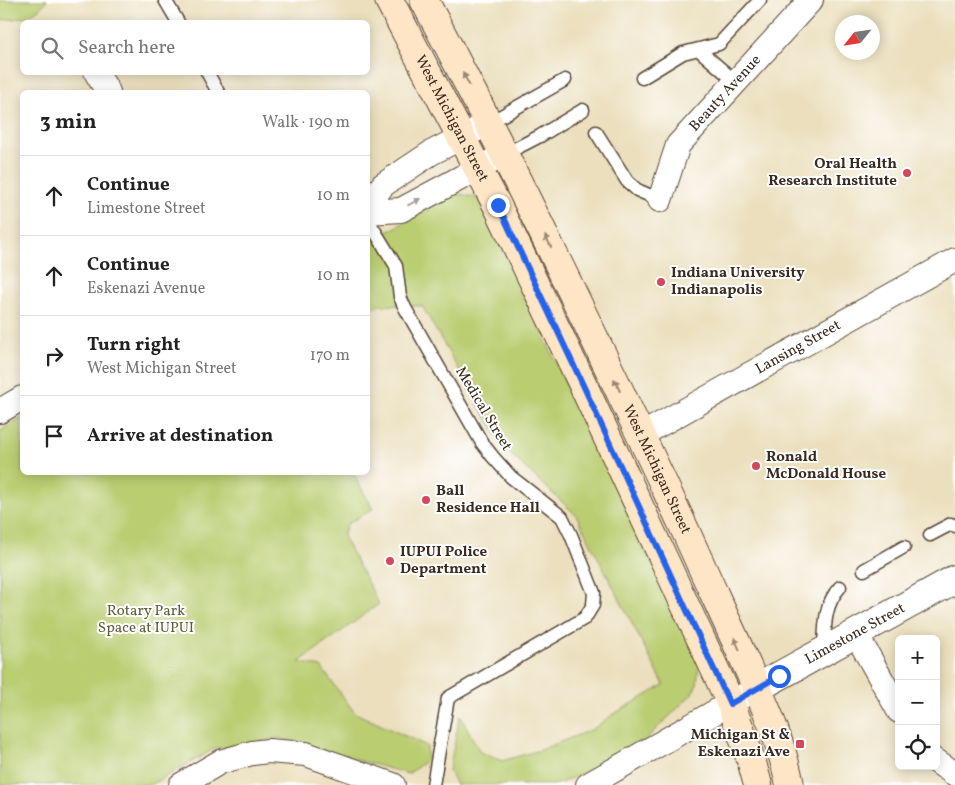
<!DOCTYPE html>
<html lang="en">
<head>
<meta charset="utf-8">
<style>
	:root { --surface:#fff; --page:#f2f2f2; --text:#222; --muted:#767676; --line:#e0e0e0 }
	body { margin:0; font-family:Vollkorn,serif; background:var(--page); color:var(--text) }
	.controls { position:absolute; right:15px; bottom:15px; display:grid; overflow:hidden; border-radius:8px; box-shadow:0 2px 12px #0003 }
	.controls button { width:45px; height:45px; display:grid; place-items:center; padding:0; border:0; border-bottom:1px solid var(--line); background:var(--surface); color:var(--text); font:25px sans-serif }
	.compass { position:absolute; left:835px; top:15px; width:45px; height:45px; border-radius:50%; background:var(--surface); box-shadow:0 2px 12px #0003; rotate:240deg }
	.stop { position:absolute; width:15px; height:15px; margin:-11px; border:4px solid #2563eb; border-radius:50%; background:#fff }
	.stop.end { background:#2563eb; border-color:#fff; box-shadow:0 1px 5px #0008 }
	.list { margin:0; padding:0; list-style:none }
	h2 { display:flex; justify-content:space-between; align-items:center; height:65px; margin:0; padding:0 20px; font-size:21px }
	h2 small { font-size:16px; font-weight:400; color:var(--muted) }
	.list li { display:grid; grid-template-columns:32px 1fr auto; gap:15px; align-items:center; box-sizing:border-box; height:80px; padding:0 20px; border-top:1px solid var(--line) }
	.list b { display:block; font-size:19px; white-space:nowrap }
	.list p { margin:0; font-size:16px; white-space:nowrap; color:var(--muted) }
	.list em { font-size:16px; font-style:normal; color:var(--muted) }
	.icon { flex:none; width:28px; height:28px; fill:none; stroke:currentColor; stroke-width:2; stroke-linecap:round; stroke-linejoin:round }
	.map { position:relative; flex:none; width:955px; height:785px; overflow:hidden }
	.search { position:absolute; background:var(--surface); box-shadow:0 2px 12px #0003; left:20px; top:20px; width:350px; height:55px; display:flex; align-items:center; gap:12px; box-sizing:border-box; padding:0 18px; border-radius:8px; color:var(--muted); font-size:19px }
	.panel { position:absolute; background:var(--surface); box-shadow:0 2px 12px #0003; left:20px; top:90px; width:350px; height:385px; border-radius:8px }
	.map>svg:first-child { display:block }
</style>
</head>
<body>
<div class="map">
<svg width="955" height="785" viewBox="0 0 955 785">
	<rect width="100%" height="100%" fill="#fff"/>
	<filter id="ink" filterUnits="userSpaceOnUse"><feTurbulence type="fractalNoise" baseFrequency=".02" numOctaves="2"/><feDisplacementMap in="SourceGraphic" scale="10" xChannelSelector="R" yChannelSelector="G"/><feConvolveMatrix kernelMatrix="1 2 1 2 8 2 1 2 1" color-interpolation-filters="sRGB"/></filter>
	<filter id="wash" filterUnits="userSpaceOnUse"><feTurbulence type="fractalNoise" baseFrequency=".0096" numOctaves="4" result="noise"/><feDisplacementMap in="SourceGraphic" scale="20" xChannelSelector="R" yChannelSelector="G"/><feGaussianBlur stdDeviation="1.12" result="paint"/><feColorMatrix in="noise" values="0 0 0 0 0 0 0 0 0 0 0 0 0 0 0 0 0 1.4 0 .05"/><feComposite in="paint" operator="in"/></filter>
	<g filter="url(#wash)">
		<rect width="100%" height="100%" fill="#ebdfbd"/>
		<!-- green -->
		<path fill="#bacd71" stroke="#7a7c48" d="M0 0H47C36 16 20 19 2 20L0 19Z
			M456 193 478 198 699 663 697 684 691 695 644 741 620 755 563 782 554 785H456L449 771 460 715 480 752 502 761 540 750 593 729 612 715 664 685 576 515 504 448 422 306 379 305 368 311V243Z
			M22 418V472L353 473 373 509 347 524 343 536 379 604 299 662 321 667 355 713 427 746V760L408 774 279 738 214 749 151 785H0V431Z"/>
	</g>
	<g filter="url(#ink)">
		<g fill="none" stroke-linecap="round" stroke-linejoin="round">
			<!-- service casing -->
			<g stroke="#554536" stroke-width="15">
				<path id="service" d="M165 0 178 22
					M699 50 736 82
					M207 72 218 92
					M642 78 683 53 719 44 760 0
					M489 123 565 80
					M596 132 627 181 637 190 660 200
					M505 154 540 136 583 110
					M368 220 396 266 400 297 405 308 482 443 493 457 511 477 562 517 571 535 594 593 593 605 585 618 448 698 433 785
					M930 535 951 524 955 526
					M864 570 904 547
					M824 652C825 628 823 606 840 587"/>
			</g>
			<!-- minor casing -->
			<g stroke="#554536" stroke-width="26">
				<g id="minor">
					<path d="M96 72 108 92"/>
					<path id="s1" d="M660 200 678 145 811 0"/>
					<path d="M368 204 383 185 431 153 489 123"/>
					<path d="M368 212 401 210 505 154"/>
					<path d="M0 411 22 398"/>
					<path id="s2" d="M641 435 955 260"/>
					<path d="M856 634 899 711"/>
					<path d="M936 761 955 774"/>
					<path d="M181 785 220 762 252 753 268 751 306 754 393 785"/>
					<path d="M588 785 757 688"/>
				</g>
			</g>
			<!-- tertiary casing -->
			<g stroke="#554536" stroke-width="30">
				<g id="tertiary">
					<path id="s3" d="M757 688 955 579"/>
				</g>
			</g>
			<!-- secondary casing -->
			<g stroke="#554536" stroke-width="30">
				<g id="secondary">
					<path id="s4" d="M389 0 497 205 583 385 731 704 752 763 758 785"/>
					<path id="s5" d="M424 0C517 174 602 352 686 532 706 577 727 621 747 666 765 705 782 744 790 785"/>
				</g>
			</g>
			<!-- service -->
			<use href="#service" stroke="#fff" stroke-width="12"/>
			<!-- minor -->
			<use href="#minor" stroke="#fff" stroke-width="24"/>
			<!-- tertiary -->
			<use href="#tertiary" stroke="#fff" stroke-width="28"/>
			<!-- secondary -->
			<use href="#secondary" stroke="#fee5c5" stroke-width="28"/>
		</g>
		<!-- one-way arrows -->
		<defs><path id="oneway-solid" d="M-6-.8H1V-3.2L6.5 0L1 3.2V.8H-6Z" transform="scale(1.25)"/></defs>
		<g fill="#9c8872">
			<use href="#oneway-solid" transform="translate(466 79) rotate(-118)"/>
			<use href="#oneway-solid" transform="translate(548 241) rotate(-116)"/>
			<use href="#oneway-solid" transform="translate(617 385) rotate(-116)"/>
			<use href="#oneway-solid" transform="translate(737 644) rotate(-114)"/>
		</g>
		<use fill="#a79f9a" href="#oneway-solid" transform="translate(414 202) rotate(-29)"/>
	</g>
	<g fill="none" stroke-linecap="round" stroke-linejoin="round" filter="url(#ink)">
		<!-- route -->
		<path stroke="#2563eb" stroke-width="6" d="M498 205 583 385 730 704 779 676"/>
	</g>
	<!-- markers -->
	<g fill="#d1495b" stroke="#fff" stroke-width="2">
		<circle cx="907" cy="173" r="5"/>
		<circle cx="661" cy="282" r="5"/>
		<circle cx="756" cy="466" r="5"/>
		<circle cx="426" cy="500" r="5"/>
		<circle cx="390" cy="561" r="5"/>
		<rect x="795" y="739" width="10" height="10" rx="2.5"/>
	</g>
	<g text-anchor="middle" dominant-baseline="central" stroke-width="4" stroke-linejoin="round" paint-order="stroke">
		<!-- street labels -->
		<g font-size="15" fill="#3b2a1e" stroke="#fff">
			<text stroke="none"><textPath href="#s1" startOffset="128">Beauty Avenue</textPath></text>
			<text stroke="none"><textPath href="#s4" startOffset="134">West Michigan Street</textPath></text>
			<text stroke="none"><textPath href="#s2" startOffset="180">Lansing Street</textPath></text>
			<text transform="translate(483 409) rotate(59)">Medical Street</text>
			<text stroke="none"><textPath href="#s5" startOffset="524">West Michigan Street</textPath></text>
			<text stroke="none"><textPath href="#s3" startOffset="112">Limestone Street</textPath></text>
		</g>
		<!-- poi labels -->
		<g font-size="15" font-weight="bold" fill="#3b2a1e" stroke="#fff" text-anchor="start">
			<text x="897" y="164" text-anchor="end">Oral Health<tspan x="897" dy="17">Research Institute</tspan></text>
			<text x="671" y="273">Indiana University<tspan x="671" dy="17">Indianapolis</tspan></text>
			<text x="766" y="457">Ronald<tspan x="766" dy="17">McDonald House</tspan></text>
			<text x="436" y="491">Ball<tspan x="436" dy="17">Residence Hall</tspan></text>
			<text x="400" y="552">IUPUI Police<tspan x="400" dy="17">Department</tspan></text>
			<text x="790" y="735" text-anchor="end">Michigan St &amp;<tspan x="790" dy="17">Eskenazi Ave</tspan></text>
		</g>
		<!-- park labels -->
		<g font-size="15" fill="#615b37" stroke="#fff">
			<text x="146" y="611">Rotary Park<tspan x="146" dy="17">Space at IUPUI</tspan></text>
		</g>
	</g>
</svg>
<div class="controls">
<button>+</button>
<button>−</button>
<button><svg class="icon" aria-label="locate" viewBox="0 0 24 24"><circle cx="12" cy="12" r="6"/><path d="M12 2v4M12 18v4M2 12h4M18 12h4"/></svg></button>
</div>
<svg class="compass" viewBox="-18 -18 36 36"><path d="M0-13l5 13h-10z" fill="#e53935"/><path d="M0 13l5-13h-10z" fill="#767676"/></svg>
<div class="stop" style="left:779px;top:676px"></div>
<div class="stop end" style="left:498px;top:205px"></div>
<div class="search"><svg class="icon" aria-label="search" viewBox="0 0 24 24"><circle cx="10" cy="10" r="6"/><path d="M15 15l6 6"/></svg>Search here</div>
<section class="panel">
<h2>3 min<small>Walk · 190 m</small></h2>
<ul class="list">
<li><svg class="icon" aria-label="ahead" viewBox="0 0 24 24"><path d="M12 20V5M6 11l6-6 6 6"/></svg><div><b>Continue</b><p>Limestone Street</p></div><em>10 m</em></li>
<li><svg class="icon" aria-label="ahead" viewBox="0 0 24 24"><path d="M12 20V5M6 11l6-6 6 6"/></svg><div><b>Continue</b><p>Eskenazi Avenue</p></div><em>10 m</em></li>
<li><svg class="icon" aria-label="right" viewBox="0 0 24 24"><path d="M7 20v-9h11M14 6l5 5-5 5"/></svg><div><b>Turn right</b><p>West Michigan Street</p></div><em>170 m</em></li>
<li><svg class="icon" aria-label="arrive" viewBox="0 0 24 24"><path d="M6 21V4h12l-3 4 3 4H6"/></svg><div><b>Arrive at destination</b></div></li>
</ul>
</section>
</div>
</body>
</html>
